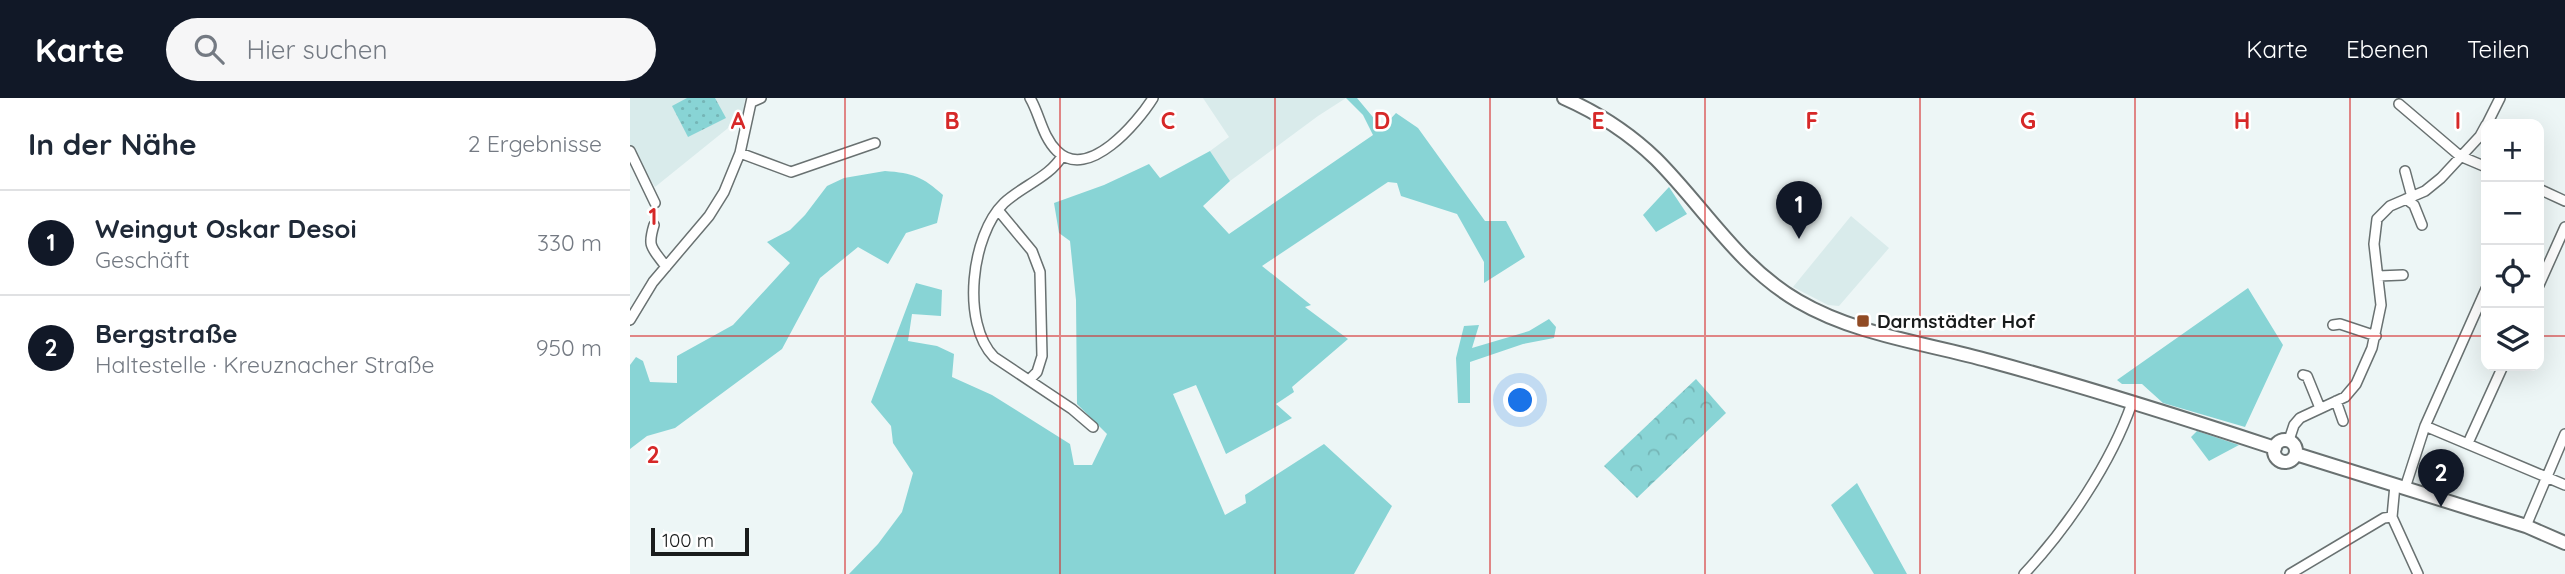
<!DOCTYPE html>
<html lang="de">
<head>
<meta charset="utf-8">
<style>
	:root { --surface:#fff; --page:#f6f6f7; --text:#1f2937; --muted:#747a83; --line:#e0e1e3; --accent:#111827 }
	body { margin:0; font-family:Quicksand,sans-serif; background:var(--page); color:var(--text) }
	.controls { position:absolute; right:21px; top:21px; display:grid; overflow:hidden; border-radius:14px; box-shadow:0 7px 28px #0002 }
	.controls button { width:63px; height:63px; display:grid; place-items:center; padding:0; border:0; border-bottom:2px solid var(--line); background:var(--surface); color:var(--text); font:35px sans-serif }
	.scale { position:absolute; left:21px; bottom:18px; width:98px; box-sizing:border-box; padding-left:7px; border:4px solid #191c1c; border-top:0; font-size:19px; line-height:24px; white-space:nowrap; color:#191c1c; -webkit-text-stroke:5px #fff; paint-order:stroke }
	.you { position:absolute; left:891px; top:303px; width:24px; height:24px; margin:-18px; border:5px solid #fff; border-radius:50%; background:#1a73e8; box-shadow:0 0 0 10px #1a73e833 }
	.badge { display:grid; place-items:center; width:46px; height:46px; border-radius:50%; background:var(--accent); color:#fff; font-size:23px; font-weight:700 }
	.pin { position:absolute; translate:-50% -58px; filter:drop-shadow(0 2px 4px #0008) }
	.pin::after { content:''; position:absolute; top:37px; width:24px; height:21px; background:inherit; clip-path:polygon(0 0,100% 0,50% 100%) }
	.list { margin:0; padding:0; list-style:none }
	h2 { display:flex; justify-content:space-between; align-items:center; height:91px; margin:0; padding:0 28px; font-size:30px }
	h2 small { font-size:23px; font-weight:400; color:var(--muted) }
	.list li { display:grid; grid-template-columns:46px 1fr auto; gap:21px; align-items:center; box-sizing:border-box; height:105px; padding:0 28px; border-top:2px solid var(--line) }
	.list b { display:block; font-size:26px; white-space:nowrap }
	.list p { margin:0; font-size:23px; white-space:nowrap; color:var(--muted) }
	.list em { font-size:23px; font-style:normal; color:var(--muted) }
	.icon { flex:none; width:38px; height:38px; fill:none; stroke:currentColor; stroke-width:2; stroke-linecap:round; stroke-linejoin:round }
	.map { position:relative; flex:none; width:1935px; height:476px; overflow:hidden }
	header { display:flex; align-items:center; gap:42px; box-sizing:border-box; height:98px; padding:0 35px; background:var(--accent); color:#fff }
	header strong { font-size:33px }
	nav { display:flex; gap:38px; margin-inline-start:auto; font-size:24px }
	.search { width:490px; height:63px; background:var(--page); display:flex; align-items:center; gap:18px; box-sizing:border-box; padding:0 24px; border-radius:38px; color:var(--muted); font-size:26px }
	main { display:flex }
	aside { flex:1; background:var(--surface) }
	.map>svg:first-child { display:block }
</style>
</head>
<body>
<header>
<strong>Karte</strong>
<div class="search"><svg class="icon" aria-label="search" viewBox="0 0 24 24"><circle cx="10" cy="10" r="6"/><path d="M15 15l6 6"/></svg>Hier suchen</div>
<nav><a>Karte</a><a>Ebenen</a><a>Teilen</a></nav>
</header>
<main>
<aside>
<h2>In der Nähe<small>2 Ergebnisse</small></h2>
<ul class="list">
<li><span class="badge">1</span><div><b>Weingut Oskar Desoi</b><p>Geschäft</p></div><em>330 m</em></li>
<li><span class="badge">2</span><div><b>Bergstraße</b><p>Haltestelle · Kreuznacher Straße</p></div><em>950 m</em></li>
</ul>
</aside>
<div class="map">
<svg width="1935" height="476" viewBox="0 0 1935 476">
	<defs>
		<pattern id="forest-crowns" width="20" height="18" patternUnits="userSpaceOnUse" patternTransform="scale(1.75)"><rect width="20" height="18" fill="#88d4d5"/><path d="M2 6a3 3 0 1 1 6 0M12 15a3 3 0 1 1 6 0" fill="none" stroke="#75b5b6"/></pattern>
		<pattern id="park-dots" width="8" height="8" patternUnits="userSpaceOnUse" patternTransform="scale(1.75)"><rect width="8" height="8" fill="#88d4d5"/><path d="M2 2h.1M6 6h.1" fill="none" stroke="#75b5b6" stroke-width="1.8" stroke-linecap="round"/></pattern>
	</defs>
	<rect width="100%" height="100%" fill="#edf6f6"/>
	<!-- built -->
	<path fill="#d9ebeb" d="M0 0H115L113 18 25 89 0 47Z
		M573 0H716L688 18 600 83 580 53 599 39Z
		M1221 118 1259 150 1209 208 1198 207 1163 189Z"/>
	<!-- grass -->
	<path fill="#88d4d5" d="M716 0H727L752 30 766 15 788 30 855 123H876L895 159 854 185V164L827 116 771 98 767 85 758 84 632 168 681 207 675 209 718 241 662 289 664 294 646 306 662 320 596 356 566 287 543 296 595 417 616 405 615 397 694 346 762 408 724 476H219L248 446 272 414 283 375 263 345 261 328 241 304 286 185 312 192 311 218 282 216 278 243 307 248 324 256 322 279 362 297 440 346 444 367H462L477 336 447 306 446 202 440 143 429 135 424 105 474 87 519 66 530 80 580 53 600 83 573 108 599 136 743 37 733 17Z
		M255 73C283 75 293 79 313 97L307 125 276 135 258 166 228 149 190 180 152 251 45 330 17 338 0 351V267L6 259 13 263 20 284 47 285V258L103 227 160 165 137 144 160 132 175 117 197 88 214 80Z
		M1039 89 1057 116 1026 134 1013 117Z
		M1618 190 1653 247 1615 329 1533 305 1512 286H1492L1487 282Z
		M919 221 926 229 924 240 893 246 840 264V305H828L826 260 834 228 849 227 842 250 899 233Z
		M1567 333 1609 347 1579 363 1561 339Z
		M1227 385 1277 476H1244L1201 407Z"/>
	<!-- forest -->
	<path fill="url(#forest-crowns)" d="M1066 281 1096 315 1007 400 974 368Z"/>
	<!-- park -->
	<path fill="url(#park-dots)" d="M57 0H85L96 20 58 39 42 8Z"/>
	<g fill="none" stroke-linecap="round" stroke-linejoin="round">
		<!-- minor casing -->
		<g stroke="#697171" stroke-width="12">
			<path id="minor" d="M400 0C410 17 412 38 427 53 458 84 508 24 523 0
				M122 4 131 0
				M1769 6 1830 58 1856 69
				M1857 26 1870 0
				M0 53 25 105
				M110 55 161 74 245 45
				M432 58C420 79 392 88 374 105 341 137 331 225 364 259L442 311 463 329
				M1775 73 1782 99
				M1909 91 1935 103
				M1776 101 1784 107 1792 127
				M368 112 402 153 410 174 412 258 407 274 399 282
				M24 127C17 150 22 149 36 169
				M1748 178 1773 177
				M1909 187 1935 129
				M0 222 23 184 79 118 94 94 110 55 122 0
				M1703 227 1710 226 1746 238
				M1673 277 1677 278 1690 310
				M1706 303 1713 323
				M1795 328 1935 387
				M1659 342 1664 327 1670 320 1715 299 1726 286 1742 250 1751 207 1744 146 1747 121 1760 108 1795 93 1811 80 1850 38 1856 27
				M1838 345 1873 268
				M1765 387 1762 419 1788 476
				M1775 390 1795 328 1856 191
				M1896 428 1935 336
				M1394 476C1438 429 1481 365 1502 305
				M1660 476 1754 420 1762 419"/>
		</g>
		<!-- major casing -->
		<g stroke="#697171" stroke-width="16">
			<path id="major" d="M934 0C968 15 999 35 1026 61 1074 109 1108 168 1168 203 1226 237 1296 245 1360 263 1456 289 1551 319 1645 350
				M1644 353a11 11 0 1 1 22 0a11 11 0 1 1-22 0Z
				M1666 356 1896 428 1935 445"/>
		</g>
		<!-- minor -->
		<use href="#minor" stroke="#fff" stroke-width="9"/>
		<!-- major -->
		<use href="#major" stroke="#fff" stroke-width="12"/>
	</g>
	<!-- grid -->
	<path fill="none" stroke="#d62828" stroke-width="2" stroke-opacity="0.55" d="M215 0V476M430 0V476M645 0V476M860 0V476M1075 0V476M1290 0V476M1505 0V476M1720 0V476M0 238H1856M1909 238H1935"/>
	<!-- markers -->
	<rect fill="#914b24" stroke="#fff" stroke-width="2.5" x="1226" y="216" width="14" height="14" rx="3.5"/>
	<g text-anchor="middle" dominant-baseline="central" stroke-width="5" stroke-linejoin="round" paint-order="stroke">
		<!-- poi labels -->
		<g font-size="19" font-weight="bold" fill="#191c1c" stroke="#fff" text-anchor="start">
			<text x="1247" y="223">Darmstädter Hof</text>
		</g>
	</g>
	<g font-size="23" text-anchor="middle" font-weight="bold" fill="#d62828" stroke="#fff" stroke-width="5" stroke-linejoin="round" paint-order="stroke">
		<text x="108" y="31">A</text>
		<text x="322" y="31">B</text>
		<text x="538" y="31">C</text>
		<text x="752" y="31">D</text>
		<text x="968" y="31">E</text>
		<text x="1182" y="31">F</text>
		<text x="1398" y="31">G</text>
		<text x="1612" y="31">H</text>
		<text x="1828" y="31">I</text>
		<text x="23" y="127">1</text>
		<text x="23" y="365">2</text>
	</g>
</svg>
<div class="controls">
<button>+</button>
<button>−</button>
<button><svg class="icon" aria-label="locate" viewBox="0 0 24 24"><circle cx="12" cy="12" r="6"/><path d="M12 2v4M12 18v4M2 12h4M18 12h4"/></svg></button>
<button><svg class="icon" aria-label="layers" viewBox="0 0 24 24"><path d="M12 4l9 5-9 5-9-5zM3 14l9 5 9-5"/></svg></button>
</div>
<div class="scale">100 m</div>
<div class="you"></div>
<div class="pin badge" style="left:1169px;top:141px">1</div>
<div class="pin badge" style="left:1811px;top:409px">2</div>
</div>
</main>
</body>
</html>
